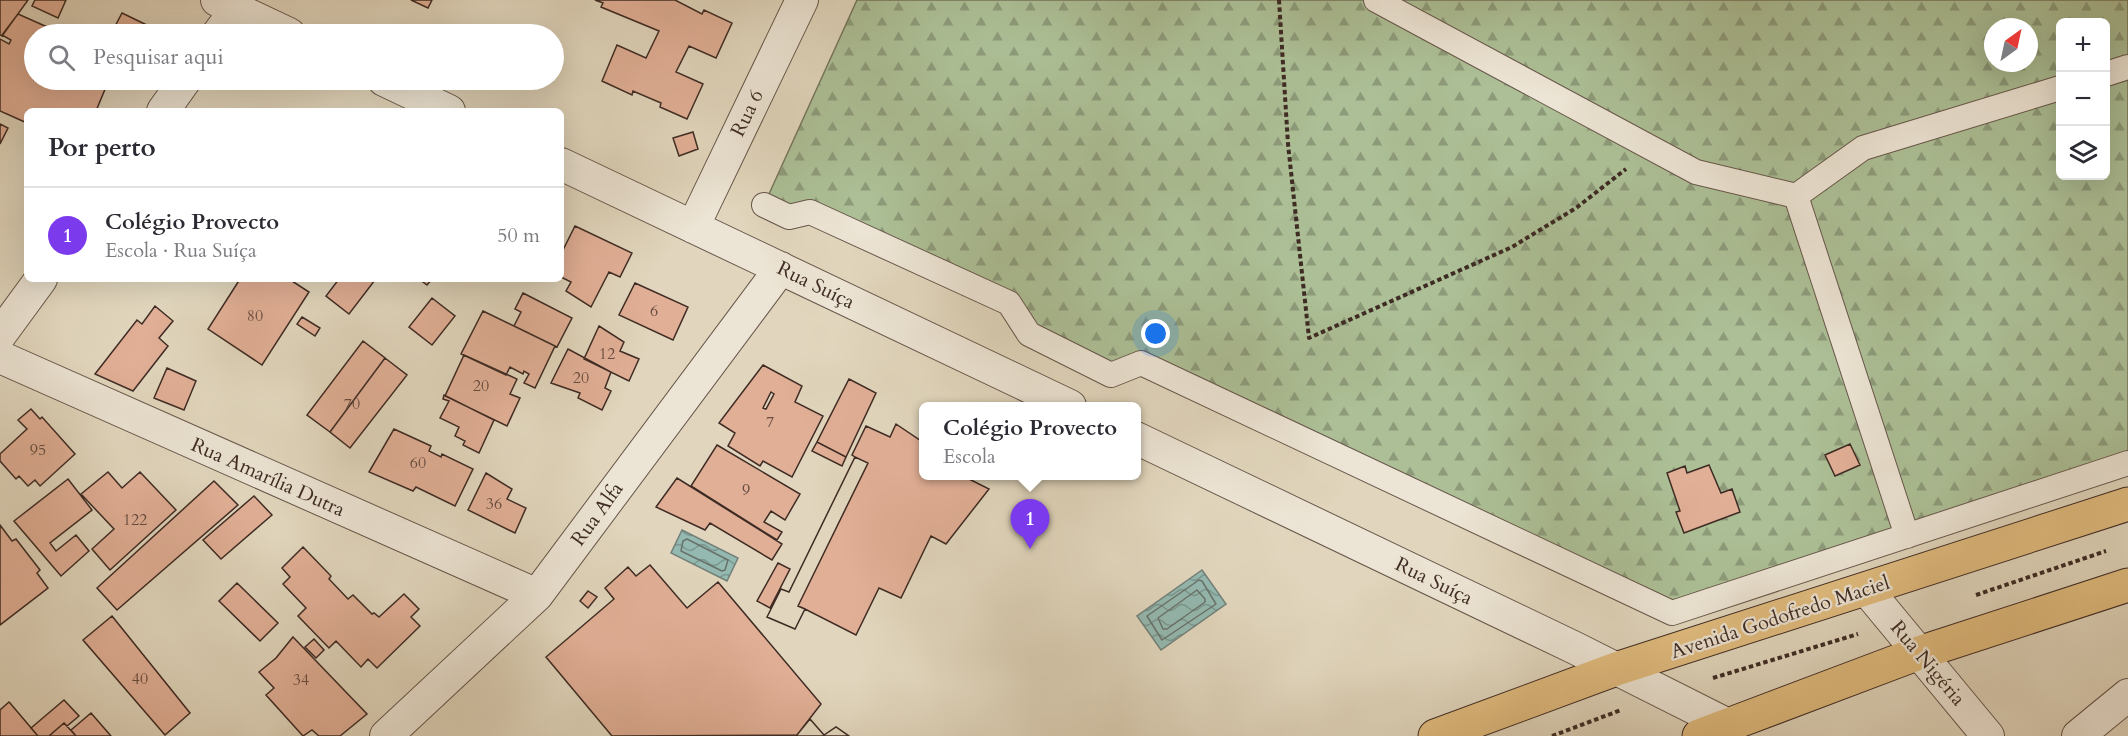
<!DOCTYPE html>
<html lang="pt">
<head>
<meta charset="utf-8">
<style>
	:root { --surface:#fff; --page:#f2f2f3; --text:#2b2b33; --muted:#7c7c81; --line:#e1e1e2; --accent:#7c3aed }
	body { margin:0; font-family:Cardo,serif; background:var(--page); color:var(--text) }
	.controls { position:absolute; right:18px; top:18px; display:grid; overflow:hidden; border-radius:9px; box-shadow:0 6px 24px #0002 }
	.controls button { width:54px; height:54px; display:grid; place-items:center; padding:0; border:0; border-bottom:2px solid var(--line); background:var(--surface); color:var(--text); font:30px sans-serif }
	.compass { position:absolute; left:1984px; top:18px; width:54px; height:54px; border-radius:50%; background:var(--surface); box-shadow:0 6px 24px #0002; rotate:33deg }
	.you { position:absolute; left:1156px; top:334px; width:21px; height:21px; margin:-15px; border:4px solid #fff; border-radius:50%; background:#1a73e8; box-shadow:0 0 0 9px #1a73e833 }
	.badge { display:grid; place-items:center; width:39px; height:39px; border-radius:50%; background:var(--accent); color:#fff; font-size:20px; font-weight:700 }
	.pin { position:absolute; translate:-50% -50px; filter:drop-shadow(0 2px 3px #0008) }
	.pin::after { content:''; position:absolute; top:32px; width:21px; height:18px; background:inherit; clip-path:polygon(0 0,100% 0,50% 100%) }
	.popup { position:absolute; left:919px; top:402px; width:222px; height:78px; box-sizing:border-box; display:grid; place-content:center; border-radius:9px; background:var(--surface); filter:drop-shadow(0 2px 4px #0005); font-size:20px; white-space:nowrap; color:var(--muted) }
	.popup b { font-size:22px; color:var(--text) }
	.popup::after { content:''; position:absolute; left:50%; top:100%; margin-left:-12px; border:12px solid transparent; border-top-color:var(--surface) }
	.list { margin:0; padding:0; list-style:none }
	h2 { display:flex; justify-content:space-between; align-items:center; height:78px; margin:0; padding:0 24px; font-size:26px }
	h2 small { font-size:20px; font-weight:400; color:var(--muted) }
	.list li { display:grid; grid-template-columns:39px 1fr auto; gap:18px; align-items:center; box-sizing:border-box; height:96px; padding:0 24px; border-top:2px solid var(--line) }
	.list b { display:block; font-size:22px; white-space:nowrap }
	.list p { margin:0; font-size:20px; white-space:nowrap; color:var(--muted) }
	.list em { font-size:20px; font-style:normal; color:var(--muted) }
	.icon { flex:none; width:33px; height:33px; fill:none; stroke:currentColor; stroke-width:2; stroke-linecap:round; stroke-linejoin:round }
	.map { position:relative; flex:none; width:2128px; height:736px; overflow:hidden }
	.search { position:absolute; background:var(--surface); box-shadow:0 6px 24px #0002; left:24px; top:24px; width:540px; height:66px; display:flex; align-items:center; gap:15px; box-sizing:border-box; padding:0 21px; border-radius:33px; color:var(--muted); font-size:22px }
	.panel { position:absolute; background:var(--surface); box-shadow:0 6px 24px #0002; left:24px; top:108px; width:540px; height:174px; border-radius:9px }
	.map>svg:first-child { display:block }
</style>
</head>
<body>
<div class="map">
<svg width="2128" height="736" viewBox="0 0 2128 736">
	<defs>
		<pattern id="forest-firs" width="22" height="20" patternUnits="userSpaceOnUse" patternTransform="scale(1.5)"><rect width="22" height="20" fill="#acbf96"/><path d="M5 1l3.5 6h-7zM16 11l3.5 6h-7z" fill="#8d9b7a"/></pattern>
		<pattern id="water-waves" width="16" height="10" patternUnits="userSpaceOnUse" patternTransform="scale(1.5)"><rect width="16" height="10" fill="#94b9b1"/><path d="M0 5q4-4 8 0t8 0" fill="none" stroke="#7a9790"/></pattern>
	</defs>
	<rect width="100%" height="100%" fill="#e1d6bd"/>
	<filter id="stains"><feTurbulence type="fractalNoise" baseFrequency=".00333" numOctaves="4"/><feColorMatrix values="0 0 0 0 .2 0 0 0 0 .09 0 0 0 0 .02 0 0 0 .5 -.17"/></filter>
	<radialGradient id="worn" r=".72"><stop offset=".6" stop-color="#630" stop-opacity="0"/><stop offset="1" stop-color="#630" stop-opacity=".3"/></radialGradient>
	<!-- forest -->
	<path fill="url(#forest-firs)" stroke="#75755d" stroke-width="1.5" fill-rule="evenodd" d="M857 0H2128V463L1672 613 1141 364 1111 375 1029 334 1008 303 764 205ZM2060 22H2106V176H2060ZM1993 27H2029V63H1993Z"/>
	<!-- water -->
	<path fill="url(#water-waves)" stroke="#728079" stroke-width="1.5" d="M682 530 738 558 727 581 671 553Z
		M1202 570 1226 604 1161 650 1137 616Z"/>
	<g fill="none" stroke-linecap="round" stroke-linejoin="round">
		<!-- shore -->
		<path stroke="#69726a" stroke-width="1.5" d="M687 539 728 560 725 570 722 571 681 551 683 541Z
			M1199 580 1202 581 1216 604 1162 640 1147 616Z
			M1197 590 1205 599V602L1167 629H1163L1158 618Z"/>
	</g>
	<!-- building -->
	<path fill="#e1af96" stroke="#3e2b24" stroke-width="1.5" fill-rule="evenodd" d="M0 0H28L2 36 0 35Z
		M35 0H66L58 18 32 6Z
		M411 0H432L428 8Z
		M595 0H675L702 14 704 10 732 23 716 58 689 46 676 72 703 84 687 119 660 107 661 103 633 91 632 95 602 81 617 45 646 58 659 31 601 7 603 3Z
		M122 13 155 29 159 32 158 34H111Z
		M18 14 63 34H34V80H115L113 85 108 82 96 111H27V123L0 111V39L9 44 11 40 2 35Z
		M0 124 8 128 0 144Z
		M693 132 698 149 679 156 673 138Z
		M575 226 632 253 620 277 609 272 591 307 566 291 571 282 561 277V254Z
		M240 279H289L309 292 262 365 208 329Z
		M339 279 375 280 349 314 326 296Z
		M419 279H432L427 285Z
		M635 283 688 307 673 340 619 315Z
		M523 293 572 318 557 347 514 326 521 312 515 309Z
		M432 298 455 316 432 345 409 327Z
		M155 306 173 321 159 338 168 346 133 391 95 374 137 320 142 324Z
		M483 311 555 346 535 388 524 383 529 374 524 371 523 374 510 367 506 375 461 354Z
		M302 317 320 328 315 336 297 324Z
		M599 326 624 342 620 351 639 359 629 381 584 359Z
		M363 341 385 358 330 432 307 415Z
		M568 349 611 372 605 388 611 391 602 410 578 398 580 393 551 383Z
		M464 355 517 379 510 394 520 398 507 426 445 396Z
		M385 358 407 375 350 448 330 432Z
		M763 365 802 386 795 402 823 416 792 477 763 461 760 466 728 446 735 433 719 423ZM771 392 774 394 766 409 763 408Z
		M167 368 196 381 184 410 154 398Z
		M849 379 876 393 846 457 817 442Z
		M444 395 494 420 479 453 463 445 465 441 455 436 459 427 440 418 449 401 443 399Z
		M31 409 40 419 42 417 75 454 40 486 35 480 28 486 19 476 16 479 0 461V454L27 429 18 420Z
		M896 424 924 443V476H969V479L989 489 946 544 931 536 901 598 879 588 856 635 805 609 795 629 767 617 781 589 789 592 855 457 852 455 866 426 890 437Z
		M394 429 431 446 429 451 441 457 442 454 473 469 455 506 416 487 413 491 369 472Z
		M817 442 846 457 842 466 812 451Z
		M1850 444 1860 465 1835 476 1825 455Z
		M717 445 800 494 785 520 771 511 764 522 782 532 777 540 691 486Z
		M855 457 868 463 798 606 805 609 795 629 767 617 781 589 789 592Z
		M1709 465 1721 493 1732 489 1740 512 1684 533 1676 512 1680 511 1667 473 1685 466 1687 473Z
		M108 472 122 488 140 472 176 510 110 570 92 549 114 529 81 494Z
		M486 473 512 489 507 499 526 508 515 533 468 510Z
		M677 478 782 544 772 560 710 523 705 530 656 507Z
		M68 479 92 510 50 543 56 551 76 535 89 551 61 576 14 521Z
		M214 481 238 505 117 610 97 588Z
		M254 496 272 515 221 559 203 540Z
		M0 525 12 541 16 539 40 570 37 573 48 588 0 625Z
		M303 547 331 576 329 579 348 599 353 595 372 614 374 613 379 617 404 594 419 609 411 617 420 626 377 668 368 659 361 667 336 641 329 648 298 616 306 608 283 584 290 577 282 568Z
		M778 563 790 569 770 608 757 601Z
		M650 565 687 608 718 582 821 704 797 735 612 736 546 657 614 599 605 588 628 567 636 576Z
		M237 583 278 623 260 641 219 601Z
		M588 591 597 597 588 608 580 601Z
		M112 616 190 713 165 735 83 640Z
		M293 637 367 714 340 736H319L312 730 303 736 266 695 274 688 259 672 276 658Z
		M314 639 324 650 316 658 305 647Z
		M64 700 79 716 67 726 64 723 49 736H38L31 728Z
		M9 702 10 703 38 736H0V710Z
		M91 713 111 736H76L71 730Z
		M810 719 824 735 836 727 849 736H796Z
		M810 719 824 735 836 727 849 736H796Z
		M64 723 76 736H49Z"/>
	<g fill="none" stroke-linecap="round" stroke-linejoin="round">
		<!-- pedestrian casing -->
		<g stroke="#67564a" stroke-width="26">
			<path id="pedestrian" d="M1376 0 1696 172 1796 196
				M2106 74 2128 67
				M764 205 789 217 810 212 1009 303 1029 334 1111 375 1141 363 1672 613 2128 463
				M1907 536 1796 196 1863 148 2060 88"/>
		</g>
		<!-- minor casing -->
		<g stroke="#67564a" stroke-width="34">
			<path id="minor" d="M217 0 289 34
				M218 34 237 9
				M384 80 449 111
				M163 111 185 80
				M561 164 1070 406
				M693 227 802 0
				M0 335 41 279
				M0 357 537 595
				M1136 438 1575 648 1730 726
				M1867 590 1988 736
				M386 736 537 595 781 268
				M2078 736 2128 695"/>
		</g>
		<!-- primary casing -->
		<g stroke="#3e2b24" stroke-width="35">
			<path id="primary" d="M1435 736 1616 669 2128 504
				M1699 736 1919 653 2128 585"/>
		</g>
		<!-- path -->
		<path stroke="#3e2b24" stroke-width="4" stroke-dasharray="4.5 3" stroke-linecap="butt" d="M1279 0 1288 144 1309 338 1512 247 1576 208 1626 169
			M1976 595 2106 551
			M1713 678 1858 634
			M1552 736 1621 710"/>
		<!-- pedestrian -->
		<use href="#pedestrian" stroke="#ece4d4" stroke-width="24"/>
		<!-- minor -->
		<use href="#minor" stroke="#ece4d4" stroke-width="32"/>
		<!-- primary -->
		<use href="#primary" stroke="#e0bb7e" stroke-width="33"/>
	</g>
	<g text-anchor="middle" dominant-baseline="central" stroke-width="4.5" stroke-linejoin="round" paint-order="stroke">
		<!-- number labels -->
		<g font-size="16" fill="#674c40">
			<text x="654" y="311">6</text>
			<text x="255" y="316">80</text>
			<text x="607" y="354">12</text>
			<text x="581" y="378">20</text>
			<text x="481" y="386">20</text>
			<text x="352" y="404">70</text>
			<text x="770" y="422">7</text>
			<text x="38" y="450">95</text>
			<text x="418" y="463">60</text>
			<text x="746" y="490">9</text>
			<text x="494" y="504">36</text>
			<text x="135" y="520">122</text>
			<text x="140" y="679">40</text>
			<text x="301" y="680">34</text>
		</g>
		<!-- street labels -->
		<g font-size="20" fill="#3e2b24" stroke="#ece4d4">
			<text transform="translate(747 113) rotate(-64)">Rua 6</text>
			<text transform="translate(816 285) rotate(26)">Rua Suíça</text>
			<text transform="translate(268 477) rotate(24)">Rua Amarília Dutra</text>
			<text transform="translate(597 514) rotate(-54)">Rua Alfa</text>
			<text transform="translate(1434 581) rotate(26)">Rua Suíça</text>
			<text transform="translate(1780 617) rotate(-18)">Avenida Godofredo Maciel</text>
			<text transform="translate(1928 663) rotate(50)">Rua Nigéria</text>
		</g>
	</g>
	<rect width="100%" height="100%" filter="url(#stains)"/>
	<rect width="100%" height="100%" fill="url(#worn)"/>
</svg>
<div class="controls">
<button>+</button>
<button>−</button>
<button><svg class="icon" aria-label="layers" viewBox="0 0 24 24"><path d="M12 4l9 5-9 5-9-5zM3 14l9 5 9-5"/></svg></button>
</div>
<svg class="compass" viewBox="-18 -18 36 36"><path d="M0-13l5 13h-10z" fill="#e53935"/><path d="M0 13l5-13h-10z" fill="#7c7c81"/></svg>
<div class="you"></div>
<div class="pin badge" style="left:1030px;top:549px">1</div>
<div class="popup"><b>Colégio Provecto</b>Escola</div>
<div class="search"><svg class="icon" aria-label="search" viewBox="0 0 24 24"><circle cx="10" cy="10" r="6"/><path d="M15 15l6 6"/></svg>Pesquisar aqui</div>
<section class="panel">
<h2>Por perto<small></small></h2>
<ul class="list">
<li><span class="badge">1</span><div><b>Colégio Provecto</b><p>Escola · Rua Suíça</p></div><em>50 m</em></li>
</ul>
</section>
</div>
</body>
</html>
